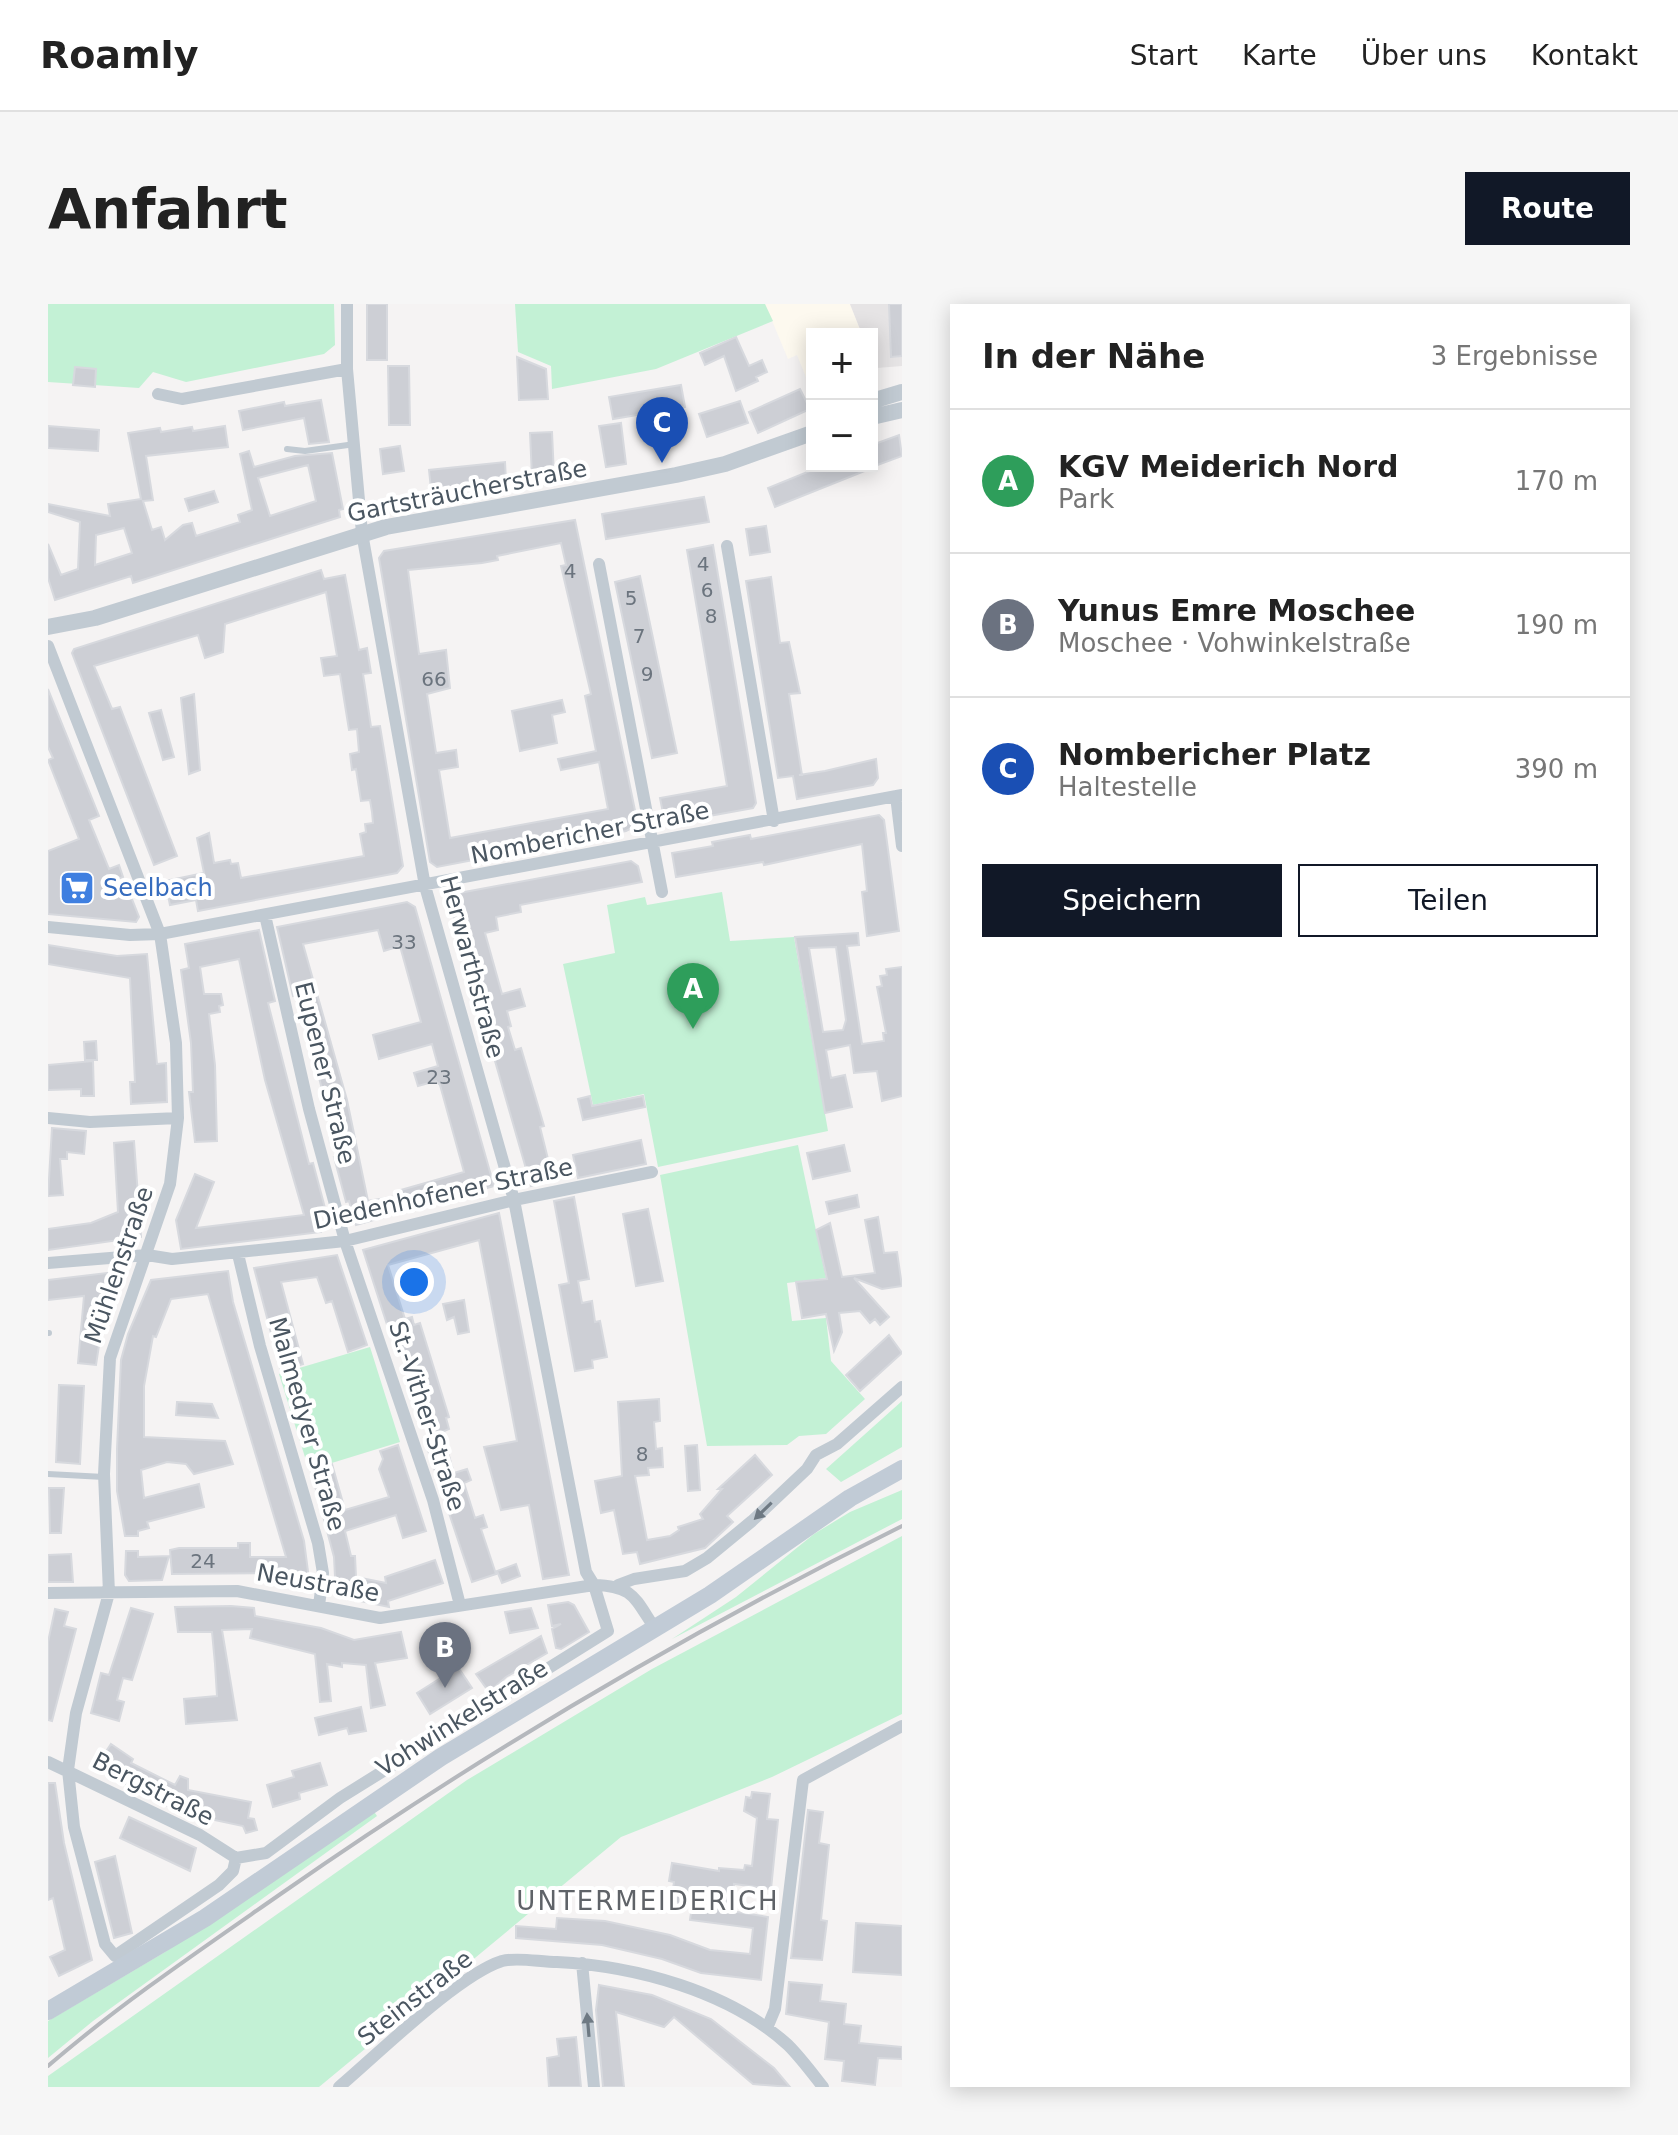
<!DOCTYPE html>
<html lang="de">
<head>
<meta charset="utf-8">
<style>
	:root { --surface:#fff; --page:#f6f6f6; --text:#222; --muted:#767676; --line:#e0e0e0; --accent:#111827 }
	body { margin:0; font-family:"DejaVu Sans",sans-serif; background:var(--page); color:var(--text) }
	.controls { position:absolute; right:24px; top:24px; display:grid; overflow:hidden; border-radius:0px; box-shadow:0 4px 20px #0003 }
	.controls button { width:72px; height:72px; display:grid; place-items:center; padding:0; border:0; border-bottom:2px solid var(--line); background:var(--surface); color:var(--text); font:40px sans-serif }
	.you { position:absolute; left:366px; top:978px; width:28px; height:28px; margin:-20px; border:6px solid #fff; border-radius:50%; background:#1a73e8; box-shadow:0 0 0 12px #1a73e833 }
	.badge { display:grid; place-items:center; width:52px; height:52px; border-radius:50%; background:var(--accent); color:#fff; font-size:26px; font-weight:700 }
	.pin { position:absolute; translate:-50% -66px; filter:drop-shadow(0 2px 4px #0008) }
	.pin::after { content:''; position:absolute; top:42px; width:28px; height:24px; background:inherit; clip-path:polygon(0 0,100% 0,50% 100%) }
	.list { margin:0; padding:0; list-style:none }
	h2 { display:flex; justify-content:space-between; align-items:center; height:104px; margin:0; padding:0 32px; font-size:34px }
	h2 small { font-size:26px; font-weight:400; color:var(--muted) }
	.list li { display:grid; grid-template-columns:52px 1fr auto; gap:24px; align-items:center; box-sizing:border-box; height:144px; padding:0 32px; border-top:2px solid var(--line) }
	.list b { display:block; font-size:30px; white-space:nowrap }
	.list p { margin:0; font-size:26px; white-space:nowrap; color:var(--muted) }
	.list em { font-size:26px; font-style:normal; color:var(--muted) }
	.actions { display:flex; gap:16px; padding:24px 32px }
	.actions a { flex:1; padding:18px 0; border:2px solid var(--accent); border-radius:0px; text-align:center; font-size:28px; color:var(--accent) }
	.actions .main { background:var(--accent); color:#fff }
	.map { position:relative; flex:none; width:854px; height:1783px; overflow:hidden; border-radius:0px }
	header { display:flex; align-items:center; gap:48px; box-sizing:border-box; height:112px; padding:0 40px; background:var(--surface); border-bottom:2px solid var(--line) }
	header strong { font-size:38px }
	nav { display:flex; gap:44px; margin-inline-start:auto; font-size:28px }
	.intro { display:flex; align-items:center; justify-content:space-between; box-sizing:border-box; height:192px; padding:0 48px }
	h1 { margin:0; font-size:56px }
	.button { padding:20px 36px; border-radius:0px; background:var(--accent); color:#fff; font-size:28px; font-weight:700 }
	main { display:flex; gap:48px; padding:0 48px }
	aside { flex:1; background:var(--surface); border-radius:0px; box-shadow:0 4px 20px #0003 }
	.map>svg:first-child { display:block }
</style>
</head>
<body>
<header>
<strong>Roamly</strong>
<nav><a>Start</a><a>Karte</a><a>Über uns</a><a>Kontakt</a></nav>
</header>
<div class="intro"><h1>Anfahrt</h1><a class="button">Route</a></div>
<main>
<div class="map">
<svg width="854" height="1783" viewBox="0 0 854 1783">
	<rect width="100%" height="100%" fill="#f5f3f3"/>
	<!-- commercial -->
	<path fill="#fdf9ef" d="M717 0H802L814 30H764V88L749 51 740 55Z"/>
	<!-- education -->
	<path fill="#e6e4e5" d="M802 0H854V62L829 64 824 52V30H814Z"/>
	<!-- green -->
	<path fill="#c3f1d5" d="M0 0H286L287 41 276 50 138 78 105 68 91 84 0 78Z
		M467 0H717L725 17 608 65 504 85 503 62 470 48Z
		M674 588 682 637 746 633 780 827 610 863 596 790 545 801 515 660 567 649 559 601 597 593 599 601Z
		M750 841 778 974 739 979 744 1017 778 1014 783 1057 817 1095 778 1130 751 1132 739 1141 659 1142 612 871Z
		M322 1043 352 1138 261 1166 231 1070Z
		M854 1097V1143L793 1178 778 1165Z
		M854 1186V1215L624 1335 688 1293 766 1230 802 1208Z
		M854 1232V1410L724 1473 573 1533 271 1783H0V1772L419 1476 604 1365Z
		M325 1506 329 1512 45 1717 0 1754V1717L117 1648Z"/>
	<!-- building -->
	<path fill="#cdcfd5" stroke="#d7d9de" stroke-width="2" fill-rule="evenodd" d="M319 0H339V56H319Z
		M841 0H854V52L843 53Z
		M688 33 701 62 714 56 719 68 708 73 710 77 688 87 676 52 657 61 652 49Z
		M469 53 498 65 500 95 471 96Z
		M340 62H361L362 121H341Z
		M27 63 48 65 47 83 25 81Z
		M633 81 637 103 565 115 561 93Z
		M752 85 762 105 710 129 701 108Z
		M273 96 281 138 261 140 256 114 195 126 191 107 236 98 237 102Z
		M692 97 700 119 659 133 651 110Z
		M573 119 578 160 558 163 551 122Z
		M0 122 51 126 50 147 0 144Z
		M177 122 180 143 98 152 105 196 95 197 104 226 113 223 117 236 135 221 144 219 148 232 192 218 190 211 204 206 192 150 201 147 206 163 247 152 284 149 295 205 291 206 292 213 85 279 83 272 7 296 0 274V240L13 271 30 265 32 218 0 208V200L62 212 60 200 93 195 80 129 112 124 113 128 144 123 145 127ZM260 161 268 197 222 212 210 174ZM76 224 84 249 47 261 48 231Z
		M504 128 506 172 484 173 482 129Z
		M851 131 854 152 824 163V141Z
		M352 142 356 167 335 170 332 145Z
		M457 158 458 177 383 185 381 166Z
		M774 162 824 164 727 203 720 184Z
		M166 187 170 198 141 207 137 195Z
		M656 193 661 218 558 235 554 210Z
		M527 216 590 521 578 527 389 563 382 558 331 254 336 247ZM513 239 518 261 513 262 543 390 537 392 548 447 510 455 513 466 551 458 560 505 402 534 391 466 410 463 408 446 388 449 379 390 402 384 398 346 371 350 360 266 434 259 450 256 449 252Z
		M718 222 722 248 702 251 698 225Z
		M665 241 708 499 705 504 623 519 616 514 612 494 679 482 639 246Z
		M273 266 276 275 297 271 311 346 319 344 323 369 315 370 323 423 332 422 355 562 349 569 150 607 148 596 122 601 117 577 156 569 149 534 161 529 166 559 182 556 183 560 190 559 193 574 316 552 312 530 318 528 317 520 325 519 324 508 322 496 313 497 308 465 304 466 302 450 311 448 309 425 301 426 292 370 276 372 273 354 289 352 278 288 177 320 175 348 157 354 150 331 46 362 64 405 72 403 129 552 106 561 24 349 26 345Z
		M592 272 629 449 604 454 567 278Z
		M723 273 732 339 741 338 752 389 741 390 754 471H751L777 467 828 455 830 474 825 481 749 495 745 472 730 474 698 277Z
		M0 385 51 512 41 516 61 565 71 561 75 573 55 581 57 590 80 585 91 613 88 618 0 610V547L31 535 0 456 5 454 0 443Z
		M146 390 152 466 141 470 133 394Z
		M514 396 517 408 504 411 509 439 472 447 464 407Z
		M113 406 126 453 115 456 101 409Z
		M831 511 836 516 851 627 819 632 814 588 819 587 814 540 716 561 715 558 628 573 624 549 665 542 664 538 702 531 703 535Z
		M583 557 590 562 594 578 472 601 473 608 448 613 450 626 437 629 454 690 472 685 477 702 459 707 463 722 460 723 467 746 473 744 496 822 492 823 505 875 483 882 401 597 406 590Z
		M359 598 367 603 446 882 308 921 301 897 298 898 286 853 291 852 250 691 245 692 229 623ZM330 626 336 647 352 642 373 718 325 731 331 755 384 740 390 762 366 769 370 782 388 777 392 781 416 868 353 886 355 891 320 897 299 796 255 640Z
		M211 626 227 697 220 699 261 860 265 859 277 904 270 905 273 928 133 945 128 916 147 870 166 878 148 924 256 911 217 776 191 655 152 663 156 690H173L175 701 171 702 172 708 161 710 167 761 169 837 147 838 141 788H145L143 739 133 666 141 664 137 640Z
		M810 629 811 641 799 642 814 740 836 737 835 729H838L829 683 834 682 832 672 839 671 838 665 854 663V792L834 797 829 767 806 769 802 741 778 746 783 774 797 771 804 803 777 809 747 633ZM788 643 798 716 795 726 775 728 761 644Z
		M0 641 69 652 99 650 109 760 118 759 119 798 83 800 82 778H87L82 674 0 660Z
		M48 737 49 756H37L36 738Z
		M45 757 46 792H33V785L0 786V761Z
		M542 792 544 802 595 792 597 803 535 816 530 795Z
		M4 824 38 827 36 850 19 848V855H12L15 891 0 892Z
		M593 836 598 860 530 874 525 851Z
		M86 837 93 933 0 946V925L43 919 70 908 66 839Z
		M796 841 802 867 765 875 759 849Z
		M809 891 811 903 781 910 778 898Z
		M526 893 541 975 530 977 534 999 544 997 547 1018 552 1017 559 1053 544 1056 545 1064 527 1067 511 981 521 979 506 897Z
		M600 905 615 977 588 982 575 910Z
		M451 909 521 1271 495 1275 481 1201 453 1206 436 1143 469 1137 431 936 340 961 357 1015 364 1013 366 1021 372 1019 401 1113 398 1114 401 1125 394 1128 406 1169 419 1165 423 1176 416 1179 427 1214 435 1211 439 1223 433 1225 448 1270 424 1278 376 1134 384 1131 351 1030 343 1033 315 946Z
		M830 913 836 949 849 948 854 982 834 985 806 974 841 1013 832 1021 827 1015 822 1019 812 1007 791 1009 794 1028 786 1047 778 1010 754 1014 748 978 779 975 768 926 782 919 794 973 827 969 817 916Z
		M289 951 319 1041 300 1048 284 997 278 999 269 973 233 978 255 1060 233 1067 206 964Z
		M180 967 185 998 256 1237 261 1275 223 1276V1269L124 1270 122 1246 131 1244H190V1239H202V1253H238L160 990 123 995 108 1033 105 1032 96 1082V1133L177 1137 185 1160 146 1170 138 1160 119 1158 93 1166 96 1194 151 1180 156 1203 99 1218 101 1224 90 1227V1232H77L69 1187V1145L73 1056 80 1030 103 976Z
		M67 968 69 989 59 990 48 1061 30 1059 36 992 0 996V976Z
		M416 996 421 1028 410 1030 406 1013 399 1016 395 1000Z
		M841 1031 854 1049 812 1087 798 1071Z
		M11 1081 36 1082 32 1160 8 1158Z
		M611 1095 612 1117 606 1118 608 1145 614 1144 615 1163 600 1164 601 1171 587 1172 599 1236 622 1232 631 1226 630 1223 655 1215 652 1210 674 1185H670L707 1151 724 1171 679 1212 685 1218 657 1244 592 1260 589 1248 575 1250 566 1206 553 1209 547 1177 574 1172 570 1098Z
		M129 1098 164 1100 170 1114 128 1111Z
		M350 1141 378 1227 355 1234 348 1211 297 1227 303 1252H307L308 1273 338 1279 337 1273 387 1256 395 1279 340 1297 341 1303 288 1292 286 1253 263 1167 284 1160 297 1206 341 1193 331 1165 335 1155 332 1147Z
		M649 1141 652 1186 640 1187 637 1142Z
		M1 1184H16L13 1229H2Z
		M78 1247H90V1253L121 1252 114 1276 81 1277 77 1271Z
		M23 1250 25 1278H0V1251Z
		M468 1260 472 1272 454 1279 449 1267Z
		M520 1298 526 1301 541 1328 513 1345 508 1344 504 1325 513 1320 504 1322 500 1301Z
		M183 1302 206 1304 207 1312 273 1324 306 1336 353 1328 359 1354 327 1359 337 1401 323 1404 318 1361 294 1359V1363L279 1360 283 1397 272 1398 267 1350 202 1334 204 1325 174 1326 189 1416 138 1420 136 1395 169 1392 167 1360 164 1328H130L127 1303Z
		M83 1304 105 1310 84 1376 75 1374 69 1396 76 1398 71 1417 43 1409 53 1369 61 1371Z
		M483 1304 490 1324 462 1329 457 1308Z
		M7 1305 20 1308 16 1322 28 1325 4 1417 0 1416V1338Z
		M493 1332 499 1349 458 1373 441 1388 428 1370Z
		M410 1363 424 1384 382 1410 369 1389Z
		M313 1403 318 1427 301 1430 299 1424 271 1431 267 1414Z
		M63 1440 85 1455 83 1459 127 1481 132 1472 140 1475V1486L203 1498 200 1514 206 1515 209 1526 198 1529 195 1522 134 1509 83 1484 49 1461Z
		M272 1459 279 1481 251 1489 252 1495 225 1503 219 1481 246 1473 244 1467Z
		M0 1479H7L16 1539 44 1656 11 1672 2 1653 17 1646 5 1594 0 1596Z
		M704 1488 722 1490 719 1515 730 1516 723 1585 686 1580 683 1607 720 1613 713 1676 653 1669 614 1655 554 1641 468 1634V1622L508 1625 509 1614 557 1617 622 1631 662 1646 702 1650 705 1624 642 1616 644 1602 623 1598 626 1578 621 1577 624 1559 671 1567V1564L696 1566 697 1561 704 1562 709 1514 696 1507 698 1493 703 1494Z
		M760 1506 775 1508 771 1539 781 1541 773 1616 779 1617 774 1656 743 1654Z
		M81 1513 148 1544 142 1567 72 1534Z
		M67 1552 84 1629 66 1634 47 1558Z
		M808 1619 854 1622V1671L805 1668Z
		M741 1678 774 1681 772 1697 798 1700 796 1720 813 1722 811 1739 854 1743V1755L830 1754 827 1781 794 1777 796 1757 777 1755 781 1718 738 1710Z
		M551 1681 604 1691 663 1715 726 1764 742 1783 705 1780 626 1713 616 1723 568 1708 576 1783H555L548 1706Z
		M528 1733 533 1783H501L499 1754 511 1752 509 1735Z"/>
	<g fill="none" stroke-linecap="round" stroke-linejoin="round">
		<!-- service -->
		<path stroke="#c1cad2" stroke-width="6" d="M239 145 257 147 307 140
			M0 1029H1
			M0 1170 56 1173"/>
		<!-- minor -->
		<path stroke="#c1cad2" stroke-width="12" d="M110 90 134 95 299 65
			M679 242 726 517
			M551 260 614 588
			M0 342 112 630 128 739 130 814 122 880 62 1054 56 1170 61 1289 28 1409 20 1466 26 1523 57 1640 67 1652 171 1581 185 1567 188 1554
			M848 492 854 542
			M217 611 261 805 297 937 385 1196 412 1301
			M0 623 82 631 112 630 854 491
			M0 814 42 818 130 814
			M190 950 212 1042 270 1239 275 1269 271 1302
			M0 959 99 951 124 955 297 937 466 896 604 868
			M570 1281 586 1275 637 1267 659 1254 704 1217 759 1165 768 1151 789 1140 854 1083
			M0 1289 189 1287 332 1314 546 1281C585 1282 586 1293 606 1323
			M0 1458 152 1531 188 1554
			M188 1554 218 1549 292 1494 560 1327 546 1281 538 1268 466 896 377 582 314 229 299 65V0
			M534 1659 546 1783
			M719 1724 727 1705 755 1476 854 1422
			M291 1783C330 1750 410 1671 454 1657 470 1653 492 1658 509 1658 587 1662 681 1687 740 1741 753 1754 764 1769 775 1783"/>
		<!-- tertiary -->
		<path stroke="#c1cad2" stroke-width="16" d="M824 97 854 88
			M824 113 854 106
			M0 323 47 314 338 223 628 171 677 160 764 129"/>
		<!-- secondary -->
		<path stroke="#c1cbd6" stroke-width="18" d="M0 1707 157 1614 393 1453 662 1291 802 1194 854 1165"/>
		<!-- rail -->
		<path stroke="#b5b8bd" stroke-width="4" d="M0 1762C73 1699 155 1644 234 1589 432 1451 638 1329 854 1222"/>
	</g>
	<!-- one-way arrows -->
	<defs><path id="oneway-solid" d="M-6-.8H1V-3.2L6.5 0L1 3.2V.8H-6Z" transform="scale(2)"/></defs>
	<g fill="#6e7983">
		<use href="#oneway-solid" transform="translate(715 1207) rotate(136)"/>
		<use href="#oneway-solid" transform="translate(540 1721) rotate(-95)"/>
	</g>
	<!-- icons -->
	<defs>
		<g id="supermarket-square" transform="scale(1.8)"><rect x="-9" y="-9" width="18" height="18" rx="4" fill="#3f7fe0" stroke="#fff"/><path d="M-6-5.5h2.5l.6 2H6L4.5 2H-2.5L-4.4-4H-6ZM-1.5 3.2a1.3 1.3 0 1 0 .1 0ZM3 3.2a1.3 1.3 0 1 0 .1 0Z" fill="#fff"/></g>
	</defs>
	<g fill-rule="evenodd">
		<use href="#supermarket-square" x="29" y="584"/>
	</g>
	<g text-anchor="middle" dominant-baseline="central" stroke-width="8" stroke-linejoin="round" paint-order="stroke">
		<!-- number labels -->
		<g font-size="20" fill="#6b747e">
			<text x="655" y="260">4</text>
			<text x="522" y="267">4</text>
			<text x="659" y="286">6</text>
			<text x="583" y="294">5</text>
			<text x="663" y="312">8</text>
			<text x="591" y="332">7</text>
			<text x="599" y="370">9</text>
			<text x="386" y="375">66</text>
			<text x="356" y="638">33</text>
			<text x="391" y="773">23</text>
			<text x="594" y="1150">8</text>
			<text x="155" y="1257">24</text>
		</g>
		<!-- street labels -->
		<g font-size="24" fill="#4a5661" stroke="#fff">
			<text transform="translate(419 187) rotate(-11)">Gartsträucherstraße</text>
			<text transform="translate(542 529) rotate(-11)">Nombericher Straße</text>
			<text transform="translate(424 663) rotate(75)">Herwarthstraße</text>
			<text transform="translate(277 769) rotate(76)">Eupener Straße</text>
			<text transform="translate(395 890) rotate(-12)">Diedenhofener Straße</text>
			<text transform="translate(71 961) rotate(-71)">Mühlenstraße</text>
			<text transform="translate(379 1112) rotate(72)">St.-Vither-Straße</text>
			<text transform="translate(259 1120) rotate(74)">Malmedyer Straße</text>
			<text transform="translate(270 1279) rotate(10)">Neustraße</text>
			<text transform="translate(414 1414) rotate(-32)">Vohwinkelstraße</text>
			<text transform="translate(105 1485) rotate(27)">Bergstraße</text>
			<text transform="translate(367 1694) rotate(-38)">Steinstraße</text>
		</g>
		<!-- shop labels -->
		<g font-size="24" fill="#366cbe" stroke="#fff" text-anchor="start">
			<text x="55" y="584">Seelbach</text>
		</g>
		<!-- neighbourhood labels -->
		<g font-size="26" letter-spacing="2" fill="#5f6368" stroke="#fff">
			<text x="600" y="1597">UNTERMEIDERICH</text>
		</g>
	</g>
</svg>
<div class="controls">
<button>+</button>
<button>−</button>
</div>
<div class="you"></div>
<div class="pin badge" style="left:645px;top:725px;background:#2e9e5b">A</div>
<div class="pin badge" style="left:397px;top:1384px;background:#6b7280">B</div>
<div class="pin badge" style="left:614px;top:159px;background:#1a4fb4">C</div>
</div>
<aside>
<h2>In der Nähe<small>3 Ergebnisse</small></h2>
<ul class="list">
<li><span class="badge" style="background:#2e9e5b">A</span><div><b>KGV Meiderich Nord</b><p>Park</p></div><em>170 m</em></li>
<li><span class="badge" style="background:#6b7280">B</span><div><b>Yunus Emre Moschee</b><p>Moschee · Vohwinkelstraße</p></div><em>190 m</em></li>
<li><span class="badge" style="background:#1a4fb4">C</span><div><b>Nombericher Platz</b><p>Haltestelle</p></div><em>390 m</em></li>
</ul>
<div class="actions"><a class="main">Speichern</a><a>Teilen</a></div>
</aside>
</main>
</body>
</html>
